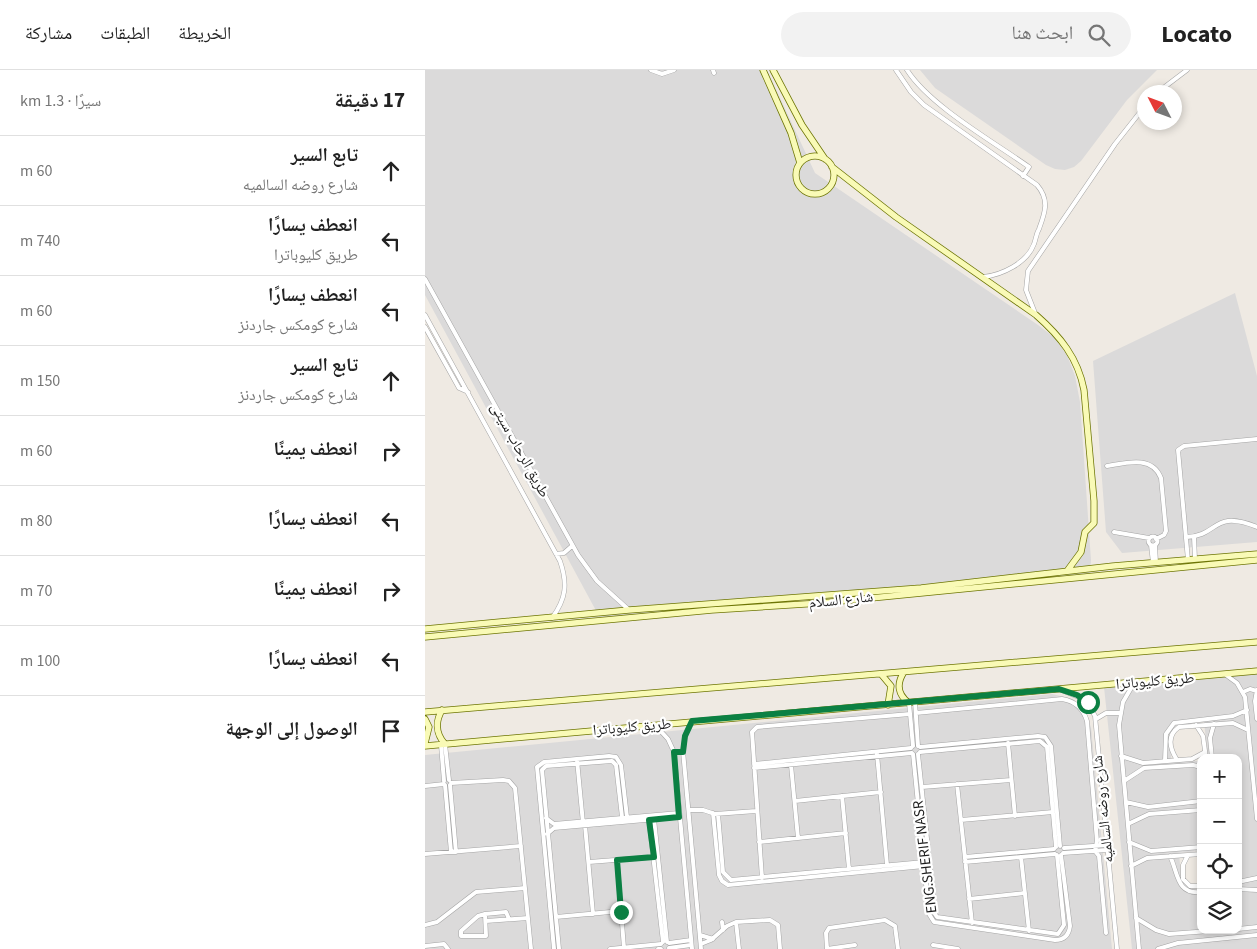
<!DOCTYPE html>
<html lang="ar">
<head>
<meta charset="utf-8">
<style>
	:root { --surface:#fff; --page:#f2f2f2; --text:#222; --muted:#767676; --line:#e0e0e0 }
	body { margin:0; font-family:"Source Sans 3","Noto Naskh Arabic",sans-serif; background:var(--page); color:var(--text); direction:rtl }
	.controls { position:absolute; right:15px; bottom:15px; display:grid; overflow:hidden; border-radius:10px; box-shadow:0 2px 8px #0003 }
	.controls button { width:45px; height:45px; display:grid; place-items:center; padding:0; border:0; border-bottom:1px solid var(--line); background:var(--surface); color:var(--text); font:25px sans-serif }
	.compass { position:absolute; left:712px; top:15px; width:45px; height:45px; border-radius:50%; background:var(--surface); box-shadow:0 2px 8px #0003; rotate:312deg }
	.stop { position:absolute; width:15px; height:15px; margin:-11px; border:4px solid #0b8043; border-radius:50%; background:#fff }
	.stop.end { background:#0b8043; border-color:#fff; box-shadow:0 1px 5px #0008 }
	.list { margin:0; padding:0; list-style:none }
	h2 { display:flex; justify-content:space-between; align-items:center; height:65px; margin:0; padding:0 20px; font-size:21px }
	h2 small { font-size:16px; font-weight:400; color:var(--muted) }
	.list li { display:grid; grid-template-columns:32px 1fr auto; gap:15px; align-items:center; box-sizing:border-box; height:70px; padding:0 20px; border-top:1px solid var(--line) }
	.list b { display:block; font-size:19px; white-space:nowrap }
	.list p { margin:0; font-size:16px; white-space:nowrap; color:var(--muted) }
	.list em { font-size:16px; font-style:normal; color:var(--muted) }
	.icon { flex:none; width:28px; height:28px; fill:none; stroke:currentColor; stroke-width:2; stroke-linecap:round; stroke-linejoin:round }
	.map { position:relative; flex:none; width:832px; height:879px; overflow:hidden; direction:ltr }
	header { display:flex; align-items:center; gap:30px; box-sizing:border-box; height:70px; padding:0 25px; background:var(--surface); border-bottom:1px solid var(--line) }
	header strong { font-size:24px }
	nav { display:flex; gap:28px; margin-inline-start:auto; font-size:18px }
	.search { width:350px; height:45px; background:var(--page); display:flex; align-items:center; gap:12px; box-sizing:border-box; padding:0 18px; border-radius:28px; color:var(--muted); font-size:19px }
	main { display:flex }
	aside { flex:1; background:var(--surface) }
	.map>svg:first-child { display:block }
</style>
</head>
<body>
<header>
<strong>Locato</strong>
<div class="search"><svg class="icon" aria-label="search" viewBox="0 0 24 24"><circle cx="10" cy="10" r="6"/><path d="M15 15l6 6"/></svg>ابحث هنا</div>
<nav><a>الخريطة</a><a>الطبقات</a><a>مشاركة</a></nav>
</header>
<main>
<div class="map">
<svg width="832" height="879" viewBox="0 0 832 879">
	<rect width="100%" height="100%" fill="#efeae3"/>
	<!-- residential -->
	<path fill="#dbdada" fill-rule="evenodd" d="M0 0H342L390 103 613 255 630 268 642 285 650 306 655 332 666 490 665 503 175 548 0 225Z
		M495 0H732L702 30 656 91 649 97 640 100 630 99 621 95 510 18Z
		M810 223 832 306V472L697 483 681 462 668 291Z
		M832 601V879H707L679 617ZM779 652 783 688H813V860H776V819L764 818 756 807 754 783 776 781V691L747 692 743 666 752 655Z
		M627 624 648 629 657 637 666 657 687 879H0V685Z"/>
	<g fill="none" stroke-linecap="round" stroke-linejoin="round">
		<!-- street casing -->
		<g stroke="#a4a4a4" stroke-width="5">
			<path id="street" d="M226 0 237 4 249 0
				M288 0 289 3
				M471 0 486 22 499 35 612 115C625 130 620 143 614 159 611 164 611 169 609 174 602 193 577 205 558 207
				M482 0C505 36 569 72 604 97L598 106
				M733 22 762 0
				M0 209 153 485 172 511 203 539
				M610 243 601 220 603 201 690 74 720 36
				M0 245 135 491C143 514 141 529 127 548
				M0 257 34 318 43 322
				M682 396C701 393 727 385 736 408L741 461 739 465 731 469
				M689 462 724 468
				M723.5 471a4.5 4.5 0 1 1 9 0a4.5 4.5 0 1 1-9 0Z
				M762 467C794 466 787 439 832 457
				M769 467 770 489
				M726 475 728 493
				M730 475 731 493
				M131 484 139 483 147 476
				M763 490 753 380 759 376 832 369
				M801 605 812 613 820 627 832 749
				M709 613 698 632 694 655 714 879
				M636 620 661 630 670 646 692 879
				M832 620 830 631 832 649
				M818 622 825 619 832 621
				M490 632 493 676
				M484 633 488 676
				M491 643 637 629C650 631 658 638 662 651L672 771 670 781 674 786 681 863
				M671 649 681 643H695
				M267 651 260 666 258 681 276 879
				M771 655 778 666 781 688
				M231 656 243 669 249 682 267 879
				M583 673 590 746
				M20 674 24 710
				M16 675 19 711
				M495 677 613 666 620 667 626 676 635 776
				M495 682 615 671 622 677 631 777
				M452 684 462 795
				M488 684 504 844 509 852 630 870C639 870 644 865 645 856L636 785
				M493 684 510 844 512 847 633 864 639 855 632 785
				M696 686 718 693 767 689 780 682
				M787 688 785 668 789 654
				M152 690 158 753
				M752 690C745 679 741 666 754 657L808 653 823 660
				M740 691 741 664 749 653 808 646 822 640
				M329 694 486 678
				M366 695 373 768
				M329 698 487 683
				M699 711 719 698 768 695 776 697
				M26 713 78 710 84 711 90 718 106 879
				M532 714 547 853
				M20 715 26 782
				M25 715 31 782
				M0 716 19 714
				M497 717 586 710
				M417 726 424 799
				M370 731 456 722
				M701 732 723 737 776 731
				M264 740H278L290 744 331 741
				M288 743 294 805 297 811 303 815 499 796
				M293 744 298 802 306 810 499 792
				M121 748 129 754 254 743
				M229 749 242 872
				M224 750 238 872
				M536 750 628 742
				M703 754 724 744 776 740
				M160 755 168 844
				M122 764 129 758 254 747
				M334 772 421 763
				M704 772 726 781 776 777
				M639 778 682 775
				M638 783 682 780
				M0 784 96 776
				M763 785 758 795V809L765 816H776
				M745 786C753 802 751 825 776 822
				M540 787 629 779
				M596 787 604 861
				M192 790 199 878
				M164 792 229 787
				M540 792 630 784
				M706 796 722 788 776 784
				M337 808 327 662 332 657 485 644
				M813 812 832 808
				M813 819 832 820
				M544 829 600 823
				M60 844 53 846 36 861V866H61L60 844 81 842 84 849
				M131 847 196 841
				M711 848 731 860 744 864 798 860
				M61 851 103 848
				M297 852 298 860
				M311 852 314 879
				M0 855 12 852 51 822 100 818
				M813 859 832 857
				M275 865 288 869
				M244 873 266 870
				M276 874 286 870 302 856 311 852 345 850 353 855 355 879
				M508 875 533 879
				M0 876 19 874 23 879
				M244 878 266 875
				M129 879 112 697 119 692 184 686 191 687 196 695 202 747
				M134 879 117 700 121 696 187 691 191 695 197 747
				M185 879 236 874
				M233 879H236
				M402 879 401 863 404 858 460 850 470 856 473 879
				M402 879 430 875
				M733 879 753 873 832 865"/>
		</g>
		<!-- secondary casing -->
		<g stroke="#6d7504" stroke-width="7">
			<path id="secondary" d="M338 0 366 63 375 93
				M348 0 377 55 400 89
				M371 105a19 19 0 1 1 38 0a19 19 0 1 1-38 0Z
				M407 97 471 147 611 245C635 266 653 288 659 320L669 431V453L660 462 656 482 642 501
				M0 559 204 540 496 518 688 496 832 484
				M0 567 287 540 396 533 832 490
				M479 602C471 614 473 625 484 633
				M456 604 466 616 463 635
				M17 640C10 652 11 664 20 674
				M0 642 832 572
				M0 649 4 657 0 673
				M0 676 832 601"/>
		</g>
		<!-- street -->
		<use href="#street" stroke="#fff" stroke-width="4"/>
		<!-- secondary -->
		<use href="#secondary" stroke="#f9fab6" stroke-width="5.5"/>
	</g>
	<g fill="none" stroke-linecap="round" stroke-linejoin="round">
		<!-- route -->
		<path stroke="#0b8043" stroke-width="6" d="M196 842 192 790 229 787 224 750 254 747 249 682H258L260 666 267 651 634 619 652 625 663 632"/>
	</g>
	<g text-anchor="middle" dominant-baseline="central" stroke-width="4.5" stroke-linejoin="round" paint-order="stroke">
		<!-- street labels -->
		<g font-size="15" fill="#1d1d1d" stroke="#fff">
			<text transform="translate(95 380) rotate(61)">طريق الرحاب سيتى</text>
			<text transform="translate(416 530) rotate(-6)">شارع السلام</text>
			<text transform="translate(730 611) rotate(-5)">طريق كليوباترا</text>
			<text transform="translate(207 657) rotate(-5)">طريق كليوباترا</text>
			<text transform="translate(678 739) rotate(-96)">شارع روضه السالميه</text>
			<text transform="translate(500 787) rotate(-97)">ENG.SHERIF NASR</text>
		</g>
	</g>
</svg>
<div class="controls">
<button>+</button>
<button>−</button>
<button><svg class="icon" aria-label="locate" viewBox="0 0 24 24"><circle cx="12" cy="12" r="6"/><path d="M12 2v4M12 18v4M2 12h4M18 12h4"/></svg></button>
<button><svg class="icon" aria-label="layers" viewBox="0 0 24 24"><path d="M12 4l9 5-9 5-9-5zM3 14l9 5 9-5"/></svg></button>
</div>
<svg class="compass" viewBox="-18 -18 36 36"><path d="M0-13l5 13h-10z" fill="#e53935"/><path d="M0 13l5-13h-10z" fill="#767676"/></svg>
<div class="stop" style="left:663px;top:632px"></div>
<div class="stop end" style="left:196px;top:842px"></div>
</div>
<aside>
<h2>17 دقيقة<small>سيرًا · 1.3 km</small></h2>
<ul class="list">
<li><svg class="icon" aria-label="ahead" viewBox="0 0 24 24"><path d="M12 20V5M6 11l6-6 6 6"/></svg><div><b>تابع السير</b><p>شارع روضه السالميه</p></div><em>60 m</em></li>
<li><svg class="icon" aria-label="left" viewBox="0 0 24 24"><path d="M17 20v-9H6M10 6l-5 5 5 5"/></svg><div><b>انعطف يسارًا</b><p>طريق كليوباترا</p></div><em>740 m</em></li>
<li><svg class="icon" aria-label="left" viewBox="0 0 24 24"><path d="M17 20v-9H6M10 6l-5 5 5 5"/></svg><div><b>انعطف يسارًا</b><p>شارع كومكس جاردنز</p></div><em>60 m</em></li>
<li><svg class="icon" aria-label="ahead" viewBox="0 0 24 24"><path d="M12 20V5M6 11l6-6 6 6"/></svg><div><b>تابع السير</b><p>شارع كومكس جاردنز</p></div><em>150 m</em></li>
<li><svg class="icon" aria-label="right" viewBox="0 0 24 24"><path d="M7 20v-9h11M14 6l5 5-5 5"/></svg><div><b>انعطف يمينًا</b></div><em>60 m</em></li>
<li><svg class="icon" aria-label="left" viewBox="0 0 24 24"><path d="M17 20v-9H6M10 6l-5 5 5 5"/></svg><div><b>انعطف يسارًا</b></div><em>80 m</em></li>
<li><svg class="icon" aria-label="right" viewBox="0 0 24 24"><path d="M7 20v-9h11M14 6l5 5-5 5"/></svg><div><b>انعطف يمينًا</b></div><em>70 m</em></li>
<li><svg class="icon" aria-label="left" viewBox="0 0 24 24"><path d="M17 20v-9H6M10 6l-5 5 5 5"/></svg><div><b>انعطف يسارًا</b></div><em>100 m</em></li>
<li><svg class="icon" aria-label="arrive" viewBox="0 0 24 24"><path d="M6 21V4h12l-3 4 3 4H6"/></svg><div><b>الوصول إلى الوجهة</b></div></li>
</ul>
</aside>
</main>
</body>
</html>
